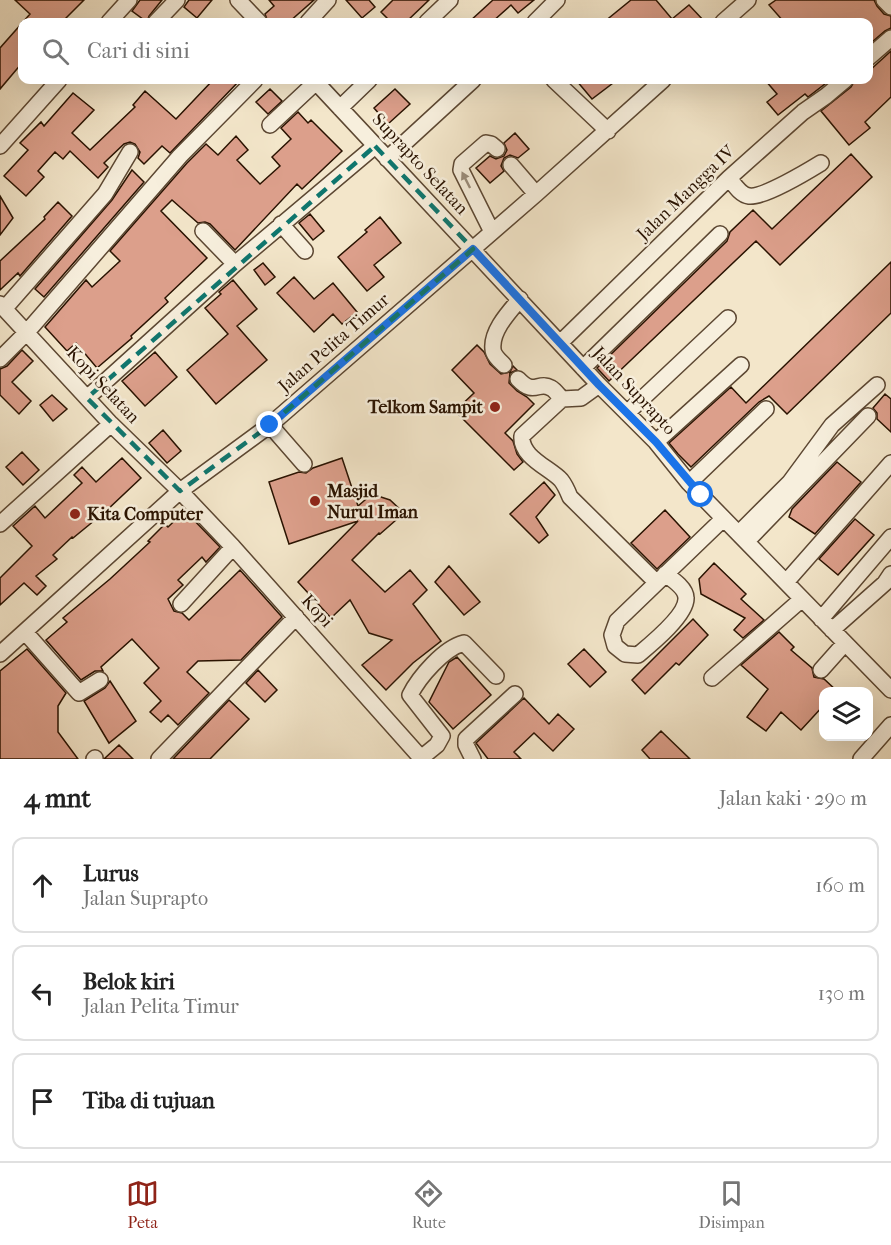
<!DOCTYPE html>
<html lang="id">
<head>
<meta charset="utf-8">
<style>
	:root { --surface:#fff; --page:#f6f6f6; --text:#222; --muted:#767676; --line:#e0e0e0; --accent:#8f2418 }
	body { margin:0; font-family:"IM FELL French Canon",serif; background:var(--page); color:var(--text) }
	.controls { position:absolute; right:18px; bottom:18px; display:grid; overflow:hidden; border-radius:12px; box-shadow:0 6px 24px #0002 }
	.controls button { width:54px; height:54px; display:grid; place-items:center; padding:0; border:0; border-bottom:2px solid var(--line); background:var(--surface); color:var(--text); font:30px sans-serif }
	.stop { position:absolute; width:18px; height:18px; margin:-14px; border:4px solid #1a73e8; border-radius:50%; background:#fff }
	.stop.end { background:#1a73e8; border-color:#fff; box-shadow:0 2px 6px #0008 }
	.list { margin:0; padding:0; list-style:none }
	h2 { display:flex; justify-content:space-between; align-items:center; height:78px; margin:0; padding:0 24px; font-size:26px }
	h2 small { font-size:20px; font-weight:400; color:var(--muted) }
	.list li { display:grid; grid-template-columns:39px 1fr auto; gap:18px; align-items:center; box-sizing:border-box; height:96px; margin:0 12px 12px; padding:0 12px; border:2px solid var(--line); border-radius:12px }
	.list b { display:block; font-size:22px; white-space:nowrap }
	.list p { margin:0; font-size:20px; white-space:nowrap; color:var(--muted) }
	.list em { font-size:20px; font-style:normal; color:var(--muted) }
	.icon { flex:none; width:33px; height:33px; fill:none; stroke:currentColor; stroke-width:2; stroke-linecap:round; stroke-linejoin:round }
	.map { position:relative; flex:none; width:891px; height:759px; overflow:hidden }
	.search { position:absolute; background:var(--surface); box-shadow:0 6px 24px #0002; left:18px; right:18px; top:18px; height:66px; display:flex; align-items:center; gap:15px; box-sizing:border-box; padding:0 21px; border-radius:12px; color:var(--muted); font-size:22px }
	.sheet { height:402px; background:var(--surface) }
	nav { display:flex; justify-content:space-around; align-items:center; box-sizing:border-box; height:84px; border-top:2px solid var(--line); background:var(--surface); font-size:16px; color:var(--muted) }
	nav a { display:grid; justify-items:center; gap:3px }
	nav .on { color:var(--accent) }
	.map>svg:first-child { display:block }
</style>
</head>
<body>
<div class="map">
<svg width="891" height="759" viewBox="0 0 891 759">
	<rect width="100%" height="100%" fill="#f3e6ca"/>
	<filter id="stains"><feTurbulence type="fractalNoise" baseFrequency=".00333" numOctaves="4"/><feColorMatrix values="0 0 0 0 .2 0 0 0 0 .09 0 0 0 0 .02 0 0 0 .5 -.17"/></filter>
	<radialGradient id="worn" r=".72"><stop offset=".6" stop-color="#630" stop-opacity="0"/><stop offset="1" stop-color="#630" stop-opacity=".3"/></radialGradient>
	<!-- building -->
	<path fill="#dc9f8b" stroke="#291200" stroke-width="1.5" d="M15 0H84L62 22H22V63L0 89V48L30 14Z
		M140 0H162L149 16 147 22 132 11Z
		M189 0H212L197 18 184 7Z
		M269 0H314L289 22H268L265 14 274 6Z
		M346 0H369L375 7 362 18Z
		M393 0H429L406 22H391L381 12Z
		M493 0H534L518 13 511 5 492 22H469Z
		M631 0H656L672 19 689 5 705 22H604Z
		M776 0H874L877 6 884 14 891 16V28L885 31 872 42 868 38V22H784L769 5Z
		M891 51V97L865 122 870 128 849 145 821 111 851 87 855 80H868V72Z
		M213 80H240L170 153 162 146 144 164 138 158 140 152 135 144 130 142 124 144 104 163 108 167 98 178 70 151 63 159 55 152 38 171 44 177 26 196 4 176 28 150 20 143 41 122 44 126 73 93 94 110 72 133 90 150 135 107 133 105 145 91 176 119Z
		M576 80H617L592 99Z
		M765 80H830L808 97 805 94 778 115 767 102 777 94Z
		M270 89 282 101 268 114 256 102Z
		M395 89 410 104 388 124 374 108Z
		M298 112 308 123 311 120 342 151 302 189 297 184 235 250 210 224 205 222 198 223 172 200 161 211 207 258 165 298 168 302 131 336 132 338 97 368 76 343 67 351 45 327 86 280 92 287 120 261 110 251 187 163 206 144 218 155 236 136 248 150 237 160 260 184 280 166 272 157 291 139 281 128Z
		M515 133 529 149 518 158 510 155 504 158 501 166 504 171 490 183 476 168 490 156 496 159 504 156 507 150 504 143Z
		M851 154 872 177 780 265 756 241 609 381 597 368 727 241 730 232 753 210 772 229Z
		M132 170 144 182 44 297 35 289 112 200Z
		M0 196 13 218 0 235Z
		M58 202 72 216 20 276 18 273 0 290V261L45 219 44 217Z
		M310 214 324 231 313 240 299 223Z
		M380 217 401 243 374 265 384 277 367 291 338 257 367 232 365 230Z
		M891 262V313L787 414 769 396 759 402 691 467 678 454 669 443 731 387 746 403Z
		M263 263 275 277 265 285 254 270Z
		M294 277 314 299 333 283 357 312 342 324 333 314 314 332 277 293Z
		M233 280 257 309 237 326 267 360 216 404 187 370 228 334 205 308 221 294 219 292Z
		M477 345 484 352 490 364 501 374 510 372 513 366 517 370 510 373 509 383 517 391 527 397 534 404 505 433 513 441 517 454 523 462 514 470 455 411 474 393 452 370Z
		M22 350 33 361 12 382 31 401 19 414 0 395V369L7 366Z
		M155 352 177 377 145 406 122 381Z
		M885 394 891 399V432L877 419V413L873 408Z
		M52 395 67 409 53 421 40 405Z
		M163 430 181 451 167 463 149 443Z
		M22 452 39 470 23 485 6 467Z
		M122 458 141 478 106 511 73 538 72 537 53 555 57 559 36 576 46 586 37 595 24 583 0 605V578L32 546 13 526 35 506 45 518 82 483 74 475 82 467 96 482Z
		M342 458 358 506 372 494 390 500 404 513 380 534 379 533 352 560 385 592 410 570 427 590 413 604 441 641 413 663 386 690 362 665 392 640 369 633 350 600 331 618 298 582 358 521 289 544 269 482 299 472 306 473 313 468Z
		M837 462 861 482 815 534 789 517 792 509Z
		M544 482 555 495 536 517 548 535 539 543 510 514Z
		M665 510 690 537 657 569 631 543Z
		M185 511 220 547 206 562 202 557 178 580 183 585 168 599 174 611 182 613 189 620 240 570 282 617 241 660 198 661 187 672 209 693 178 725 168 715 161 722 150 712 161 701 144 683 159 668 132 639 101 667 103 671H95L81 680 46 640 67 622 63 618 110 579 150 542 148 541 165 524 168 527Z
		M855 519 874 535 838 575 819 559Z
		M714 563 746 594 741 599 764 620 743 638 734 630 745 618 701 594 699 579Z
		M449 566 480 602 464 615 435 582Z
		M693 619 708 635 679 665 676 663 645 694 632 680Z
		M779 632 794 647 791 650 812 668 814 677 824 679 838 692H824V705L801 730 781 712 766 731 747 717 768 689 741 665Z
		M27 649 66 693 58 706V732L78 759H0V671Z
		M584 649 606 672 590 687 568 664Z
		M457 657 491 695 453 729 429 702 449 662Z
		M258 670 277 690 265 702 246 683Z
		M110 681 136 721 109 743 84 701 105 688Z
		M524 698 549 724 558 714 574 729 553 751 534 733 514 752 521 759H488L476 743Z
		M229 700 249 719 210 759H173Z
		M661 731 690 759H650L642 750Z
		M119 745 133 759H104Z"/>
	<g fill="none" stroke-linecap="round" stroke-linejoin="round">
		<!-- minor casing -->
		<g stroke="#5c4732" stroke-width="18">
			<path id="minor" d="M238 0 259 22
				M884 0 891 7
				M109 22 129 0
				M156 22 177 0
				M308 22 328 0
				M427 22 450 0
				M535 22 557 0
				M723 22 748 0
				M868 58 891 38
				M314 80 599 385 656 442 689 483 891 690
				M554 80 608 131
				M340 108 369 80
				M270 125 316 82
				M0 146 59 80
				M387 159 473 80
				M511 165 536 194
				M729 178C734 184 740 195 749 196 763 198 808 171 821 163
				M281 224 305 251
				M203 231 235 264
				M492 232 461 170 462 164 486 143 491 144 497 149
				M0 304 111 424 180 491 233 547 422 759
				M5 308 105 194 130 152
				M561 342 729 178 803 112 826 96 845 80
				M0 359 27 332 180 156 255 80
				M504 365C500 361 493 355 493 349 491 331 509 312 520 299
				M583 368 720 234
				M518 379C535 397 538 380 551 388 555 390 559 396 562 399
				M599 385 581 398 562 399 522 436C520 457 550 468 561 480 565 485 568 492 570 497L656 582
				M87 398 235 264 375 146
				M627 413 728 318
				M270 425 304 464
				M656 442 741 365
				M689 483 766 409
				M0 524 111 424
				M739 533 790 482 832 425 877 385
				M747 541 868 416
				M665 574C672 579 686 588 686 598 687 615 650 645 638 655L625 654 615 646 612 635 617 621 723 519
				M787 581 891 463
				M181 604 233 547
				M821 619 891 537
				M832 630 885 583 891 574
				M25 632 79 693 100 680
				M0 654 180 491 270 425 536 194 663 80
				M821 670 845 643
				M712 678 802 599
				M421 758 437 745 442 736 410 695C419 677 444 648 464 643L496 676
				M94 759 95 758
				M159 759 296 617
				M473 759 466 745V739L515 694
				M861 759 891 725"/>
		</g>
		<!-- minor -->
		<use href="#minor" stroke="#f7efdd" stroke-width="15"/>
	</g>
	<!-- one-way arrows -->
	<defs><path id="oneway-solid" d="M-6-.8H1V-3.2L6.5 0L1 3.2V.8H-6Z" transform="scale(1.5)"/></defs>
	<use fill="#9a8c7a" href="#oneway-solid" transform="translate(466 180) rotate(-117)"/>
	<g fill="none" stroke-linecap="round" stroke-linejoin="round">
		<!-- route -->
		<path stroke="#1a73e8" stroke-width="8" d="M270 425 473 249 599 385 656 442 701 495"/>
	</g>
	<!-- marked area -->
	<path fill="none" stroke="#0f766e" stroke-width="4.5" stroke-dasharray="12 8" stroke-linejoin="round" d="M375 146 473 249 270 425 180 491 87 398Z"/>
	<!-- markers -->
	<g fill="#8f2418" stroke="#f7efdd" stroke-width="2">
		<circle cx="495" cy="407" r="6"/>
		<circle cx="315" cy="501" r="6"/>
		<circle cx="75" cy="514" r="6"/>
	</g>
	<g text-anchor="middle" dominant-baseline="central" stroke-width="5" stroke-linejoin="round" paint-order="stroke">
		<!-- street labels -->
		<g font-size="18" fill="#291200" stroke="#f7efdd">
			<text transform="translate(420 164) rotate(47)">Suprapto Selatan</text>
			<text transform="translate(686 193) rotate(-44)">Jalan Mangga IV</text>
			<text transform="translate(334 343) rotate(-41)">Jalan Pelita Timur</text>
			<text transform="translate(103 385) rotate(47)">Kopi Selatan</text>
			<text transform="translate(634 391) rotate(47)">Jalan Suprapto</text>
			<text transform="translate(317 611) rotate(48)">Kopi</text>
		</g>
		<!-- poi labels -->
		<g font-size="18" font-weight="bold" fill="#291200" stroke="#f7efdd" text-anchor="start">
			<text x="483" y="407" text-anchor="end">Telkom Sampit</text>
			<text x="327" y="491">Masjid<tspan x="327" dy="21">Nurul Iman</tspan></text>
			<text x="87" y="514">Kita Computer</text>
		</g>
	</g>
	<rect width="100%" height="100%" filter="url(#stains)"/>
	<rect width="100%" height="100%" fill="url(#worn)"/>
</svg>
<div class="controls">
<button><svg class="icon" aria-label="layers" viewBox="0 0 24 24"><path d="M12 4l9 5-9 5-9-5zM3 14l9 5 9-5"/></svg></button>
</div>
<div class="stop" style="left:701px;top:495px"></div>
<div class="stop end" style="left:270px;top:425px"></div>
<div class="search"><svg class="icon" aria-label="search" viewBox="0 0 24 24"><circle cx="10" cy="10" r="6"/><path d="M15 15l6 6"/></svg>Cari di sini</div>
</div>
<section class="sheet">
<h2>4 mnt<small>Jalan kaki · 290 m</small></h2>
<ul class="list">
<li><svg class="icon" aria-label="ahead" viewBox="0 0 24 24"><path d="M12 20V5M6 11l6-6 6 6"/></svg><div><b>Lurus</b><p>Jalan Suprapto</p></div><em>160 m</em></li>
<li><svg class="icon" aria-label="left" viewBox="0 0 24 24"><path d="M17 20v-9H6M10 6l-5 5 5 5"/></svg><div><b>Belok kiri</b><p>Jalan Pelita Timur</p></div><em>130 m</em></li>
<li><svg class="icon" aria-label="arrive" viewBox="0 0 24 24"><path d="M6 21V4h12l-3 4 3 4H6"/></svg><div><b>Tiba di tujuan</b></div></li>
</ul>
</section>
<nav>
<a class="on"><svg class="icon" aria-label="map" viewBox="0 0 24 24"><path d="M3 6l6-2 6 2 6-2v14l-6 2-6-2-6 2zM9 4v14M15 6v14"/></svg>Peta</a>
<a><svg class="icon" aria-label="directions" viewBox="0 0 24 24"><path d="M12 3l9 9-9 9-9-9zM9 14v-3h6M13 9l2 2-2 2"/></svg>Rute</a>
<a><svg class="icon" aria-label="saved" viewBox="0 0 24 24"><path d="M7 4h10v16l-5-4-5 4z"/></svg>Disimpan</a>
</nav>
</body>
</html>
